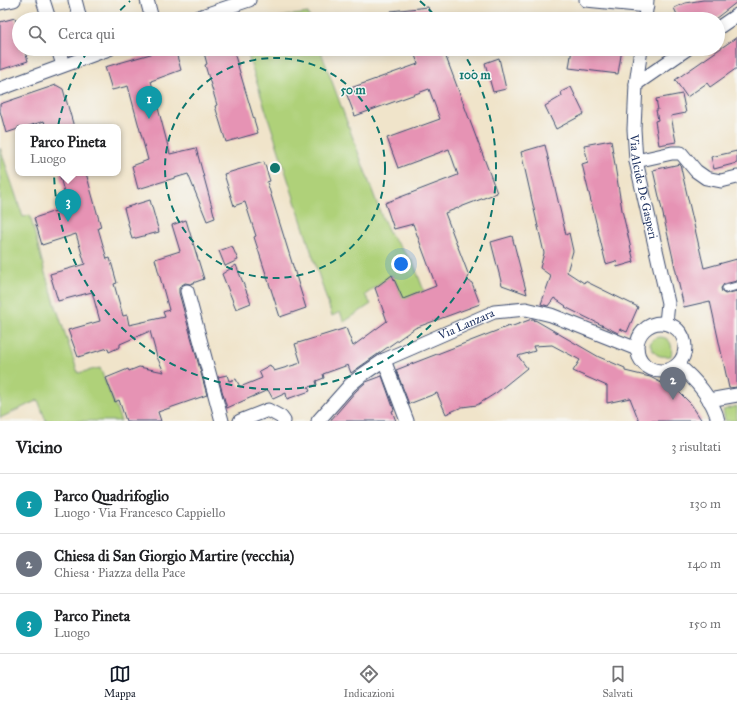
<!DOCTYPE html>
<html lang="it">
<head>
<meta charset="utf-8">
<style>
	:root { --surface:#fff; --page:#f2f2f2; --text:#202124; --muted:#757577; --line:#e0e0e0; --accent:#111827 }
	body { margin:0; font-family:"IM FELL Great Primer",serif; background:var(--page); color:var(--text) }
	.you { position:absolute; left:401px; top:264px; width:14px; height:14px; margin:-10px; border:3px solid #fff; border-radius:50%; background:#1a73e8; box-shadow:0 0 0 6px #1a73e833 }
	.badge { display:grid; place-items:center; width:26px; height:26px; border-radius:50%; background:var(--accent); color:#fff; font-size:13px; font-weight:700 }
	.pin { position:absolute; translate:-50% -33px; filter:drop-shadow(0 1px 2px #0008) }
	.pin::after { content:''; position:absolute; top:21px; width:14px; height:12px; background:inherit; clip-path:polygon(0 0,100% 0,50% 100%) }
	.popup { position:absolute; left:15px; top:124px; width:106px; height:52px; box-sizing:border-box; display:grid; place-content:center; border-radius:8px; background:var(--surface); filter:drop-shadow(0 1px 3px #0005); font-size:13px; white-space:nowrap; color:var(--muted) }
	.popup b { font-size:15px; color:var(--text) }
	.popup::after { content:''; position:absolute; left:50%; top:100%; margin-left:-8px; border:8px solid transparent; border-top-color:var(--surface) }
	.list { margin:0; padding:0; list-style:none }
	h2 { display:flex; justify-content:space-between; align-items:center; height:52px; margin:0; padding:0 16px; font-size:17px }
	h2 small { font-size:13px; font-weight:400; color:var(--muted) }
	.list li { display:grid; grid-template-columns:26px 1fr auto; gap:12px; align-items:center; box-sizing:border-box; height:60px; padding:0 16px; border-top:1px solid var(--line) }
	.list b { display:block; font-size:15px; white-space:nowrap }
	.list p { margin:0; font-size:13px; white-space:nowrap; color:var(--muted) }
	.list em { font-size:13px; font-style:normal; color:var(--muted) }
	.icon { flex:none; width:22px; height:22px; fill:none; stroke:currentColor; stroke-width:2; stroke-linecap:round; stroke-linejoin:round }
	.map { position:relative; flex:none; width:737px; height:421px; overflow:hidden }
	.search { position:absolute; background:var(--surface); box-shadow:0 2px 10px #0003; left:12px; right:12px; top:12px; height:44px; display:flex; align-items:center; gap:10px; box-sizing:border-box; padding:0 14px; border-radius:22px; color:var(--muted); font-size:15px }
	.sheet { height:232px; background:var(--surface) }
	nav { display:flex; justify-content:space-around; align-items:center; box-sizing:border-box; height:56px; border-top:1px solid var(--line); background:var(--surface); font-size:11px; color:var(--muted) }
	nav a { display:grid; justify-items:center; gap:2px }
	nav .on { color:var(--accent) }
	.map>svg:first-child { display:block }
</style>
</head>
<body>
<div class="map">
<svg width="737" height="421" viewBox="0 0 737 421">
	<rect width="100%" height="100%" fill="#f6f6f2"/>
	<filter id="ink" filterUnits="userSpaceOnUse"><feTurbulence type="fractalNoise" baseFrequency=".025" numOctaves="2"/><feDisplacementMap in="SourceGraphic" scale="8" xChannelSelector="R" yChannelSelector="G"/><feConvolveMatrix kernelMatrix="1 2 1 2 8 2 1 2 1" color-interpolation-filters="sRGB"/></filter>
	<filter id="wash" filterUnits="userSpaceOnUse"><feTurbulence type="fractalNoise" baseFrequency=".012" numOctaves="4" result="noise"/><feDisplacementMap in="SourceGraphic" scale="16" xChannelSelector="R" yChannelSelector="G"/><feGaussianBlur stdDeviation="0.9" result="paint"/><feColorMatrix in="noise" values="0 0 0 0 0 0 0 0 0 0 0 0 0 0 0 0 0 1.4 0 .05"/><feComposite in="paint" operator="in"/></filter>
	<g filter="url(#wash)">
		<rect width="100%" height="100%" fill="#f0e4ca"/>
		<!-- green -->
		<path fill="#afd179" stroke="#65806c" d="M308 13 310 19H268Z
			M246 49H320L382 217 391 236 413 262 424 291 403 299 392 275 365 295 371 304 344 322 340 312 332 316Z
			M0 148 23 217 30 215 45 273 78 373 100 368 121 421H46L38 400 0 418Z
			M659 337C671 337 673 346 671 356 658 357 655 356 650 344L653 339Z
			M737 406V421H725L723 410Z"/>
		<g id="blocks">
			<!-- building -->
			<path fill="#e693b4" d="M703 0H737V2L715 19H679L674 8 685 3Z
				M428 7 432 19H392L391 11Z
				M15 18 19 32V49H24L28 61 0 70V22Z
				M737 37V68L710 87 707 83 687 97 675 80Z
				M168 49H175L181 70 151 81 170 154 196 148 215 218 207 221 188 174 138 189 132 166 148 160 128 86 112 90 105 67Z
				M203 49H233L258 133 226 142 215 106 217 105 205 65 207 64Z
				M413 49H443L497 193 445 213 469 276 467 280 472 283 480 304 415 328 351 373 348 365 323 374 324 378 316 381 317 385 308 387 310 391 287 399 286 393 273 399 268 390 227 408 218 377 227 375 229 381 236 379 240 387 262 378 259 371 270 365 274 371 301 363 295 344 346 328 353 346 387 321 375 288 392 275 403 299 436 286 413 224 394 229 385 203 458 175 449 149 398 168 387 138 440 119 429 89 355 116 345 90 418 64Z
				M572 49H622L618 74 569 68Z
				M499 58 506 89 493 92 485 63Z
				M56 85 63 89 74 127H46L44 121 26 127H18V129L6 133 0 111V104Z
				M571 87 584 114 556 129 545 106 562 96 561 92Z
				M682 94 686 113 671 116 676 142 659 145 655 121 658 120 656 110H658L656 99Z
				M611 140 622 210 634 262 617 267 616 261 606 264 582 164 588 162 584 145Z
				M545 145 566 235 569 233 573 251 567 272 584 283 585 281 638 307 627 332 620 329 618 333 565 307 566 306 554 298 548 306 541 304 551 276 540 268 544 253 521 152Z
				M737 151V163L714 169 711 157Z
				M264 162 270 181 267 182 306 308 280 317 254 237 256 236 245 202 234 206 224 174Z
				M680 164 704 268 737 259V281L724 284 721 288 722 292 725 294 737 291V387L729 388 710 301 684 307 653 170Z
				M59 173H86L101 227 98 228 107 259 110 258 117 283 114 284 123 316 127 315 129 325 165 317 163 312 169 310 155 259 180 251 172 225 186 220 204 279 190 284 185 283 179 287V293L207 395 158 412 161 421H126L119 400 115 402 106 378 128 369 129 371 139 367 164 372 157 357 150 331 120 344V347L109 352 108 348 78 357 68 330 100 321 92 292 58 301 50 274 85 264 76 234 42 245 34 218 68 207Z
				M150 200 159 232 132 239 124 208Z
				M512 236 527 294 502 285 491 242Z
				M232 246 238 260 225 266 219 251Z
				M236 265 251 303 236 309 222 274Z
				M532 319H534L535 321V320L599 357 625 368V371L650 377 679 392 691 404 702 421H639L630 398 607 403V386L573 371 580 360 552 345 533 346 535 351 518 356 527 368 496 393 477 405 462 407 446 414 437 393 409 404 396 370 509 326 510 327Z
				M382 376 394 410 392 411 396 421H330L356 391 366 382Z"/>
		</g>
	</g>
	<g filter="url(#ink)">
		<use href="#blocks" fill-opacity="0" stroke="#3b4a6e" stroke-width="1"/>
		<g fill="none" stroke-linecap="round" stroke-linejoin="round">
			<!-- service casing -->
			<g stroke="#3b4a6e" stroke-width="9">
				<path id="service" d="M726 289 737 286"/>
			</g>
			<!-- minor casing -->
			<g stroke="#3b4a6e" stroke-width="15">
				<g id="minor">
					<path d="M43 0 49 19"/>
					<path d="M75 0 80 19"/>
					<path d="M147 0 152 19"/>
					<path d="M586 0 647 6"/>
					<path d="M0 3 14 0"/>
					<path d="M193 19 249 0"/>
					<path d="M645 19 647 0"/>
					<path d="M718 28 737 15"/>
					<path d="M58 49 63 65"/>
					<path id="s1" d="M641 49 636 84 634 129 636 161 668 303 666 323"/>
					<path d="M636 84 687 49"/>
					<path d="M0 89 109 49"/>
					<path d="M636 161 672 153H681L696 171 706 178 721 181 737 177"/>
					<path d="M187 291 222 421"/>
					<circle cx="661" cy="347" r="24"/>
					<path d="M384 360 407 421"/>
					<path d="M678 365C694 378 714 400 718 421"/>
					<path d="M709 400 737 395"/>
					<path d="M240 421 268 410 281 417 284 421"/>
					<path id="s2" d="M318 421 350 385 362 375 384 360 494 312 526 309 551 315 637 349"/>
				</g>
			</g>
			<!-- service -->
			<use href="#service" stroke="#fff" stroke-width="7"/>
			<!-- minor -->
			<use href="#minor" stroke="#fff" stroke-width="13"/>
		</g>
	</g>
	<!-- distance rings -->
	<g fill="none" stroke="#0f766e" stroke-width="2" stroke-dasharray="7 5">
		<circle cx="275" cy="168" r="110"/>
		<path d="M112 19A221 221 0 0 1 130 1M420 1A221 221 0 0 1 438 19M461 49A221 221 0 1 1 89 49"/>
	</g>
	<g text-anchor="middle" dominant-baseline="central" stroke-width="3" stroke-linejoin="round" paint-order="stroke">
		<!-- street labels -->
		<g font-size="12" fill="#1b2f5e" stroke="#f6f6f2">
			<text stroke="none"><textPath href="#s1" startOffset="139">Via Alcide De Gasperi</textPath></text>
			<text stroke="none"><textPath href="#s2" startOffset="180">Via Lanzara</textPath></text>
		</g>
	</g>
	<circle cx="275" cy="168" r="6" fill="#0f766e" stroke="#f6f6f2" stroke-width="2"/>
	<g font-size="12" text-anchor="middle" font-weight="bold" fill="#0f766e" stroke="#f6f6f2" stroke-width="3" stroke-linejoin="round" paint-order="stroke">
		<text x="475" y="79">100 m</text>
		<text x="353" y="94">50 m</text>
	</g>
</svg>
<div class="you"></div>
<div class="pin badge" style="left:149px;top:119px;background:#0f9aa8">1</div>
<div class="pin badge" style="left:673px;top:400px;background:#6b7280">2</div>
<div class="pin badge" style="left:68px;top:222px;background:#0f9aa8">3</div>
<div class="popup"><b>Parco Pineta</b>Luogo</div>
<div class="search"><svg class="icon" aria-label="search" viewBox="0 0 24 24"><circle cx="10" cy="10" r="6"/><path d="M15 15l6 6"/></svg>Cerca qui</div>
</div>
<section class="sheet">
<h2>Vicino<small>3 risultati</small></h2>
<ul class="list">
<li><span class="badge" style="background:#0f9aa8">1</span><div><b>Parco Quadrifoglio</b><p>Luogo · Via Francesco Cappiello</p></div><em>130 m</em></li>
<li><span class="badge" style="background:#6b7280">2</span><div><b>Chiesa di San Giorgio Martire (vecchia)</b><p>Chiesa · Piazza della Pace</p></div><em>140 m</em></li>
<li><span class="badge" style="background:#0f9aa8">3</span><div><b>Parco Pineta</b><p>Luogo</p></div><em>150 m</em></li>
</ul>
</section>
<nav>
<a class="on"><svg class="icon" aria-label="map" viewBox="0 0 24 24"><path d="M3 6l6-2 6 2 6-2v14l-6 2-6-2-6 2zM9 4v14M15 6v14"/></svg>Mappa</a>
<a><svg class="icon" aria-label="directions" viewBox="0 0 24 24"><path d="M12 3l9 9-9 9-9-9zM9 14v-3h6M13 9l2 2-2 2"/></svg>Indicazioni</a>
<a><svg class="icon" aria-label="saved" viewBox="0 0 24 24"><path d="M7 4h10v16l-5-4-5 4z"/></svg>Salvati</a>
</nav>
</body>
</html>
